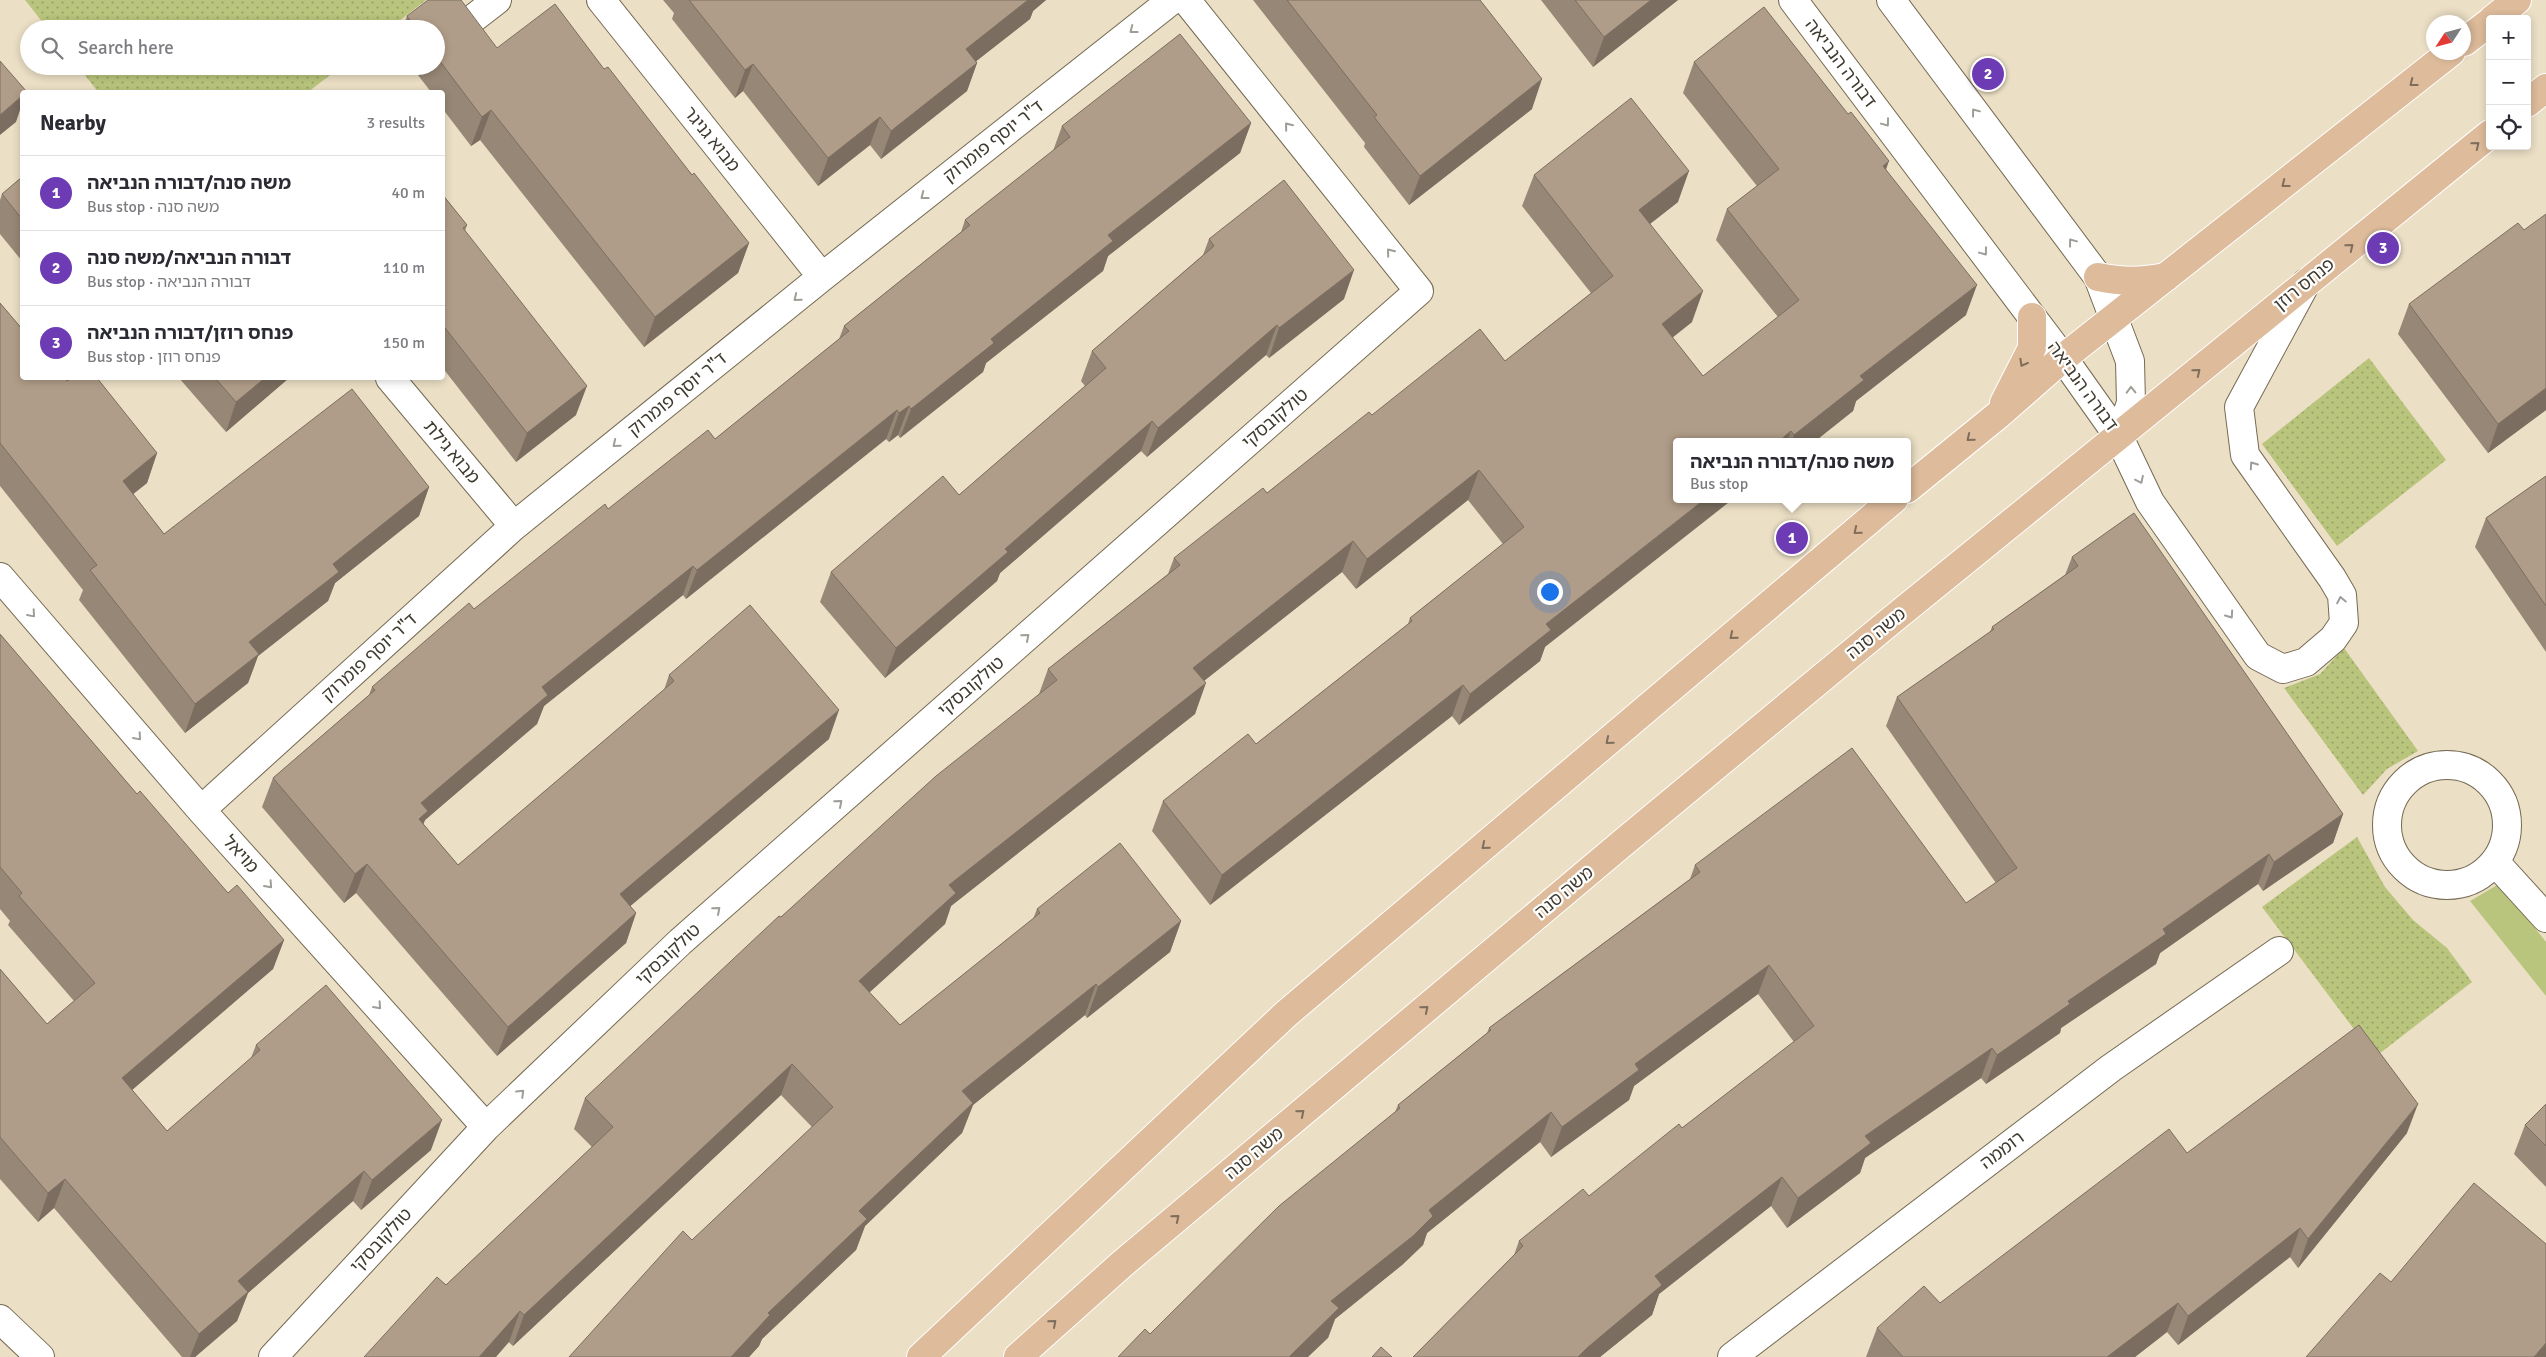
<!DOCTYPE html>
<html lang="en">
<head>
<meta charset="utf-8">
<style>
	:root { --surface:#fff; --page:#f7f7f7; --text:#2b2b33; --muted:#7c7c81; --line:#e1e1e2; --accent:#6d3bb3 }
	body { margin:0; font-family:Signika,"Noto Sans Hebrew",sans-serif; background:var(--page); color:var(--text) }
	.controls { position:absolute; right:15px; top:15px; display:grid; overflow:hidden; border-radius:5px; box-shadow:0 2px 8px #0003 }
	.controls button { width:45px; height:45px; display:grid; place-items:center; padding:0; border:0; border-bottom:1px solid var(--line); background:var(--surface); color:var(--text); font:25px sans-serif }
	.compass { position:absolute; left:2426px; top:15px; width:45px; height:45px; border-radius:50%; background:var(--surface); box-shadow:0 2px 8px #0003; rotate:234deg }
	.you { position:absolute; left:1549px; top:591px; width:18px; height:18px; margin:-12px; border:4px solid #fff; border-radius:50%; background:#1a73e8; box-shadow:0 0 0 8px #1a73e833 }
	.badge { display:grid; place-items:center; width:32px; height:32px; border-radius:50%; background:var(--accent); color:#fff; font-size:16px; font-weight:700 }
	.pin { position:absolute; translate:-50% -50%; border:2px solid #fff; box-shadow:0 1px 5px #0006 }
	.popup { position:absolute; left:1673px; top:438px; width:238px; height:65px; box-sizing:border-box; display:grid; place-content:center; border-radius:5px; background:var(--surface); filter:drop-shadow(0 1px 4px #0005); font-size:16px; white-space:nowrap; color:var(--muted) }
	.popup b { font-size:19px; color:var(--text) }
	.popup::after { content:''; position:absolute; left:50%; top:100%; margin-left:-10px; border:10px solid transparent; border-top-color:var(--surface) }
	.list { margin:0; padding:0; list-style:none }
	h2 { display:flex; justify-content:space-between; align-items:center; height:65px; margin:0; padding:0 20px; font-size:21px }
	h2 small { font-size:16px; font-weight:400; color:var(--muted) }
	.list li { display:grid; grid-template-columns:32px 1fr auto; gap:15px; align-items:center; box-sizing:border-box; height:75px; padding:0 20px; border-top:1px solid var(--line) }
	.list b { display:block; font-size:19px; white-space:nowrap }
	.list p { margin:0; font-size:16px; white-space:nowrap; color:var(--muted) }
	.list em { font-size:16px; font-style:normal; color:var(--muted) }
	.icon { flex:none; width:28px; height:28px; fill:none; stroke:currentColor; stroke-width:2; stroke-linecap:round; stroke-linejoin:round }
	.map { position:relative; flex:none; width:2546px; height:1357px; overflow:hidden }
	.search { position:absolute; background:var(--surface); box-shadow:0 2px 8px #0003; left:20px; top:20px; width:425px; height:55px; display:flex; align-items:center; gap:12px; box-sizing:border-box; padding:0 18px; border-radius:28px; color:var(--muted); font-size:19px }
	.panel { position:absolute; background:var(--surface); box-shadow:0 2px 8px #0003; left:20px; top:90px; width:425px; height:290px; border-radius:5px }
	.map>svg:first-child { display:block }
</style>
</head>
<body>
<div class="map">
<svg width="2546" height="1357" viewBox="0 0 2546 1357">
	<defs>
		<pattern id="park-dots" width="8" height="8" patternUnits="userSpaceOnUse" patternTransform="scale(1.25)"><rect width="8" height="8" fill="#b9c57c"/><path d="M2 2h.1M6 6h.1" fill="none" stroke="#98a166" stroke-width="1.8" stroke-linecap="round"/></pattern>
	</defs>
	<rect width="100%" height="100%" fill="#ebdfc5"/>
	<!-- grass -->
	<path fill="#b9c57c" d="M2499 884 2546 942V996L2470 901Z"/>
	<!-- park -->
	<path fill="url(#park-dots)" d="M25 0H426L389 29H48Z
		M78 66H342L308 92H98Z
		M2369 358 2446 460 2337 546 2262 444Z
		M2344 648 2418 751 2387 769 2363 795 2284 688 2320 674Z
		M2357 837 2385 887 2413 920 2447 948 2472 982 2375 1057 2262 907Z"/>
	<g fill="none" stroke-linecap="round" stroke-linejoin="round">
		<!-- minor casing -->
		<g stroke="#746952" stroke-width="30">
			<path id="minor" d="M601 0 822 277
				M466 24 497 0
				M390 378 514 526
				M2119 437 2150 502 2258 656 2283 669 2306 662 2333 639 2344 623 2342 595 2332 578 2245 455 2239 407 2306 283
				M0 577 201 810 486 1127
				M2387 825a60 60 0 1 1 120 0a60 60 0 1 1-120 0Z
				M201 810 514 526 822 277 1172 0
				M2496 863 2546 918
				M273 1357 486 1127 680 942 1419 291 1186 0
				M1732 1357 2111 1068 2279 951"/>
		</g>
		<!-- tertiary casing -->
		<g stroke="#746952" stroke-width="30">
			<path id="tertiary" d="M1793 0 2063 358 2119 437
				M1891 0 2098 277 2130 361 2131 403 2119 437
				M0 1319 40 1357"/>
		</g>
		<!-- primary casing -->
		<g stroke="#fff" stroke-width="30">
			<path id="primary" d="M2493 19 2517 0
				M2464 42 2490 22
				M2527 103 2546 88
				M2098 277C2122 282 2141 282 2166 277
				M2004 403 2032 348V317
				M1907 489 1998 415 2063 358 2451 52
				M921 1357 1286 1014 1894 499
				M1018 1357 1122 1264 1625 841 1893 619 2490 134"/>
		</g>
		<!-- minor -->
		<use href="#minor" stroke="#fff" stroke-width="28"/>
		<!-- tertiary -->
		<use href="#tertiary" stroke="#fff" stroke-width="28"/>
		<!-- primary -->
		<use href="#primary" stroke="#ddbb9b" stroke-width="28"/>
	</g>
	<!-- wall -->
	<path fill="#978776" d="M663 0H1046L1033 11 1030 19 976 61 977 63 967 91 881 159 870 145 818 186 743 91 735 98 672 19 674 13Z
		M1253 0H1480L1532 109 1409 205 1364 147 1365 143Z
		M1541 0H1678L1593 67Z
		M407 16 497 48 604 69 749 243 738 273 644 347 480 140 471 146 442 108V92H431L411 66H436V29H402Z
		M1694 62 1886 169 1966 315 1856 401 1853 411 1814 442H1677L1545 647 1540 661 1459 725 1452 716 1210 905 1152 831 1163 801 1256 744 1408 624 1410 618 1503 544 1468 500 1356 589 1342 572 1204 681 1195 714 951 906 945 924 869 992 900 1025 1033 919 1037 909 1181 921 1170 952 1087 1018 1085 1015 973 1105 962 1133 865 1226 856 1250 762 1339 759 1346 749 1357H569L812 1127 781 1095 513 1346 446 1285 592 1147 574 1129 585 1098 781 917 1039 694 1048 669 1168 574 1174 558 1267 493 1372 415 1505 361 1591 293 1522 206 1534 175 1678 202 1650 224 1692 322 1672 337 1703 376 1778 317 1716 240 1727 209 1757 186 1683 93Z
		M1251 123 1240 153 1108 256 1103 271 986 363 983 372 900 438 898 435 889 442 886 439 686 599 683 595 544 706 537 724 425 820 423 824 458 865 664 690 669 675 829 739 630 906 636 913 626 943 497 1056 356 893 344 903 262 807 273 778 369 695 372 687 474 609 608 509 715 439 839 339 844 326 961 232 965 220 1053 151 1062 126Z
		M22 177V261L0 234V200L2 194Z
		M442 194 467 225 465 231 576 415 516 462 442 367Z
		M1209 239 1344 299 1269 358 1266 355 1147 457 1141 451 1000 573 997 581 885 678 820 602 831 572 959 495 1085 386 1081 381 1092 351 1203 255Z
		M0 303 67 381 157 453 147 483 133 494 164 534 429 487 419 516 335 583 328 601 258 656 248 683 185 733 79 600 83 590 0 486Z
		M2409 304 2546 410 2488 453 2398 334Z
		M179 378H289L226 432Z
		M2546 476V652L2475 547 2486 518Z
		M2072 557 2343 814 2333 843 2263 891 2258 884 2160 953 2156 964 2061 1028 2060 1033 1986 1084 1981 1078 1865 1158 1860 1173 1787 1228 1771 1206 1659 1294 1652 1315 1600 1357H1413L1514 1255 1519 1241 1589 1196 1682 1128 1794 1042 1758 994 1634 1086 1629 1100 1551 1157 1540 1142 1427 1233 1423 1245 1402 1265 1335 1319 1328 1338 1150 1334 1395 1112 1398 1105 1487 1033 1489 1028 1690 879 1695 865 1966 903 1996 883 1886 726 1897 697 1990 632 1992 627 2065 575Z
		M0 634 137 794 228 893 284 940 273 969 132 1090 167 1131 251 1058 256 1045 431 1150 361 1210 353 1201 248 1293 237 1321 195 1357H182L54 1208 38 1222 0 1179V969L47 1024 74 1001 8 925 10 921 0 909Z
		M2546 1104V1187L2514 1154 2525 1125Z
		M2407 1133 2298 1268 2290 1257 2178 1345 2167 1332 2135 1357H1866L1877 1328 1940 1303Z"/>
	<!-- shaded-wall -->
	<path fill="#7b6e60" d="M1028 0H1046L1033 11 1030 19 956 77 966 49Z
		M1651 0H1678L1593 67 1604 37Z
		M977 63 967 91 881 159 891 131Z
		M753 64 743 91 735 98 745 70Z
		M1542 79 1532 109 1409 205 1420 176Z
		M22 96V104L16 122 0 135V115Z
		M491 110 480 140 471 146 482 117Z
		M880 117 870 145 818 186 828 158Z
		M1251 123 1240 153 1108 256 1103 271 986 363 983 372 900 438 911 409 1108 235Z
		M1889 161 1878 192 1883 166Z
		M1689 171 1678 202 1628 241 1639 210Z
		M749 243 738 273 644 347 655 317Z
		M1354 270 1344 299 1269 358 1279 328Z
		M1977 285 1966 315 1856 401 1853 411 1814 442H1792L1794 435 1860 376Z
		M1703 291 1692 322 1651 355 1662 324Z
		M1277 325 1266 355 1147 457 1158 428Z
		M265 378H289L226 432 236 402Z
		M587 386 576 415 516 462 527 433Z
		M2546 388V410L2488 453 2498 424Z
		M909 406 898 435 889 442 899 413Z
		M897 410 886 439 686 599 697 570Z
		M1152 421 1141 451 1000 573 997 581 885 678 896 648 1005 549Z
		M1791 431 1787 442H1778Z
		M157 453 147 483 112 511 123 481Z
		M1479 470 1468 500 1356 589 1367 559Z
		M429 487 419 516 335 583 328 601 258 656 248 683 185 733 195 704 249 642 333 564Z
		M1705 499H1733L1545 647 1540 661 1459 725 1470 694 1546 624Z
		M1353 541 1342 572 1182 698 1193 668Z
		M693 566 683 595 544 706 537 724 425 820 417 841 421 803 542 687Z
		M1206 683 1195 714 951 906 945 924 848 1012 859 981 949 885Z
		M1463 685 1452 716 1210 905 1222 875Z
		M839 710 829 739 609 924 620 894Z
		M2343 814 2333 843 2263 891 2274 862Z
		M2269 854 2258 884 2160 953 2156 964 2061 1028 2060 1033 1986 1084 1997 1055 2163 929Z
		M367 864 356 893 344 903 355 874Z
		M636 913 626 943 497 1056 508 1027Z
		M1181 921 1170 952 1087 1018 1098 987Z
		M284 940 273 969 111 1108 122 1078Z
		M1769 965 1758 994 1634 1086 1629 1100 1551 1157 1562 1127 1635 1064Z
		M1096 984 1085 1015 973 1105 962 1133 865 1226 856 1250 762 1339 759 1346 749 1357H731L768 1313 859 1211 962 1091Z
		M1992 1048 1981 1078 1865 1158 1860 1173 1787 1228 1798 1198 1865 1136Z
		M792 1064 781 1095 513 1346 524 1315Z
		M2418 1104 2407 1133 2298 1268 2308 1239Z
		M1551 1112 1540 1142 1427 1233 1423 1245 1402 1265 1335 1319 1328 1338 1308 1357H1289L1331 1301 1429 1210Z
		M442 1120 431 1150 361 1210 372 1180Z
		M364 1171 353 1201 248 1293 237 1321 195 1357H190L199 1334 238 1281Z
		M1782 1177 1771 1206 1659 1294 1652 1315 1600 1357H1578L1655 1276Z
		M65 1179 54 1208 38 1222 48 1193Z
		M2300 1228 2290 1257 2178 1345 2188 1316Z
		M2178 1303 2167 1332 2135 1357H2107Z
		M520 1311 509 1342 496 1357H479Z
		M2546 1343V1357H2534Z"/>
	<!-- building -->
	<path fill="#b09d89" stroke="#7b6e60" d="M428 0H461L497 48 555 4 604 69 608 67 692 175 694 173 749 243 655 317 491 110 482 117 436 56V29H416L407 16Z
		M689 0H1028L966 49 977 63 891 131 880 117 828 158 753 64 745 70Z
		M1287 0H1480L1542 79 1420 176 1374 117 1377 115Z
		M1575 0H1651L1604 37Z
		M1764 7 1848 114 1851 112 1889 161 1883 166 1977 285 1860 376 1864 380 1794 435 1791 431 1778 442H1677V499H1705L1546 624 1551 630 1470 694 1463 685 1222 875 1163 801 1248 734 1256 744 1412 621 1410 618 1524 527 1479 470 1367 559 1353 541 1193 668 1206 683 949 885 956 893 859 981 900 1025 1040 913 1037 909 1120 843 1181 921 1098 987 1096 984 962 1091 973 1103 859 1211 867 1219 768 1313 770 1315 731 1357H569L683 1231 692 1240 833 1107 792 1064 524 1315 520 1311 479 1357H364L437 1277 446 1285 613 1127 585 1098 779 916 781 917 936 776 1057 680 1048 669 1180 565 1174 558 1263 488 1267 493 1369 412 1372 415 1480 329 1505 361 1613 276 1534 175 1631 98 1689 171 1639 210 1703 291 1662 324 1703 376 1799 300 1727 209 1779 169 1694 62Z
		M1180 34 1251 123 1108 235 1113 241 991 339 994 343 911 409 909 406 899 413 897 410 697 570 693 566 542 687 548 695 421 803 428 811 419 819 458 865 674 681 669 675 750 605 839 710 620 894 636 913 508 1027 367 864 355 874 273 778 375 690 372 687 469 603 474 609 605 504 608 509 708 430 715 439 849 331 844 326 970 225 965 220 1070 137 1062 126Z
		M0 61 27 92H22V96L0 115Z
		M22 177V219L2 194Z
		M1284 180 1354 270 1279 328 1277 325 1158 428 1152 421 1005 549 1008 552 896 648 831 572 943 476 959 495 1106 368 1092 351 1214 246 1209 239Z
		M442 194 467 225 463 228 587 386 527 433 442 324Z
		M2546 214V388L2498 424 2409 304 2518 223 2524 230Z
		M0 303 22 329V378H64L67 381 72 378H97L157 453 123 481 164 534 352 389 429 487 333 564 339 572 249 642 259 654 195 704 90 570 97 565 0 443Z
		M215 378H265L236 402Z
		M2546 476V606L2486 518Z
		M2134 513 2343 814 2274 862 2269 854 2163 929 2166 934 2068 1001 2070 1004 1997 1055 1992 1048 1865 1136 1871 1143 1798 1198 1782 1177 1655 1276 1662 1285 1587 1348 1578 1357H1413L1523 1246 1519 1241 1583 1189 1589 1196 1679 1124 1682 1128 1814 1026 1769 965 1635 1064 1639 1070 1562 1127 1551 1112 1429 1210 1433 1216 1413 1236 1331 1301 1339 1308 1289 1357H1118L1145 1329 1150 1334 1279 1206 1400 1108 1398 1105 1491 1030 1489 1028 1700 872 1695 865 1852 748 1966 903 2017 868 1897 697 1994 629 1992 627 2078 566 2072 557Z
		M0 634 137 794 140 791 228 893 237 885 284 940 122 1078 167 1131 260 1050 256 1045 326 985 442 1120 372 1180 364 1171 238 1281 248 1292 199 1334 65 1179 48 1193 0 1137V969L47 1024 95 983 19 896 22 893 0 867Z
		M2359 1025 2418 1104 2308 1239 2300 1228 2188 1316 2178 1303 2107 1357H1903L1877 1328 1924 1286 1940 1303 2169 1129 2187 1153Z
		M2546 1104V1146L2525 1125Z
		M2474 1183 2546 1244V1343L2534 1357H2306L2380 1273 2391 1282Z
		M1381 1347 1392 1357H1372Z"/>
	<!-- one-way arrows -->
	<defs><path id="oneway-chevron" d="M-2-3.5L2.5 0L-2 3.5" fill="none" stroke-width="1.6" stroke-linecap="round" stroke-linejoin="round" transform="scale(1.25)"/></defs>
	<g stroke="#9f9d98">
		<use href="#oneway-chevron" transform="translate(1133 30) rotate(142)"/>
		<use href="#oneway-chevron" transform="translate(1975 112) rotate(-127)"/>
		<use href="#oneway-chevron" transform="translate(1886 123) rotate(53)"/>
		<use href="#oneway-chevron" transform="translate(1288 126) rotate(-129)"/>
		<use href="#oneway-chevron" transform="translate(924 196) rotate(142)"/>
		<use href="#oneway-chevron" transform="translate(2072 242) rotate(-127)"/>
		<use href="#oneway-chevron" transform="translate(1390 252) rotate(-129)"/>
		<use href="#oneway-chevron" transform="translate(1984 252) rotate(53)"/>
		<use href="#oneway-chevron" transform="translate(797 298) rotate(141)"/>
		<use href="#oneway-chevron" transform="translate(2131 390) rotate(-91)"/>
		<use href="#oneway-chevron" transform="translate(616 444) rotate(141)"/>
		<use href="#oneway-chevron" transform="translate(2253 465) rotate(-125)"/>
		<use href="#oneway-chevron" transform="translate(2140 480) rotate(64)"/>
		<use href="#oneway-chevron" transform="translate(2341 600) rotate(-101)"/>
		<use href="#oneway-chevron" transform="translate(32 614) rotate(49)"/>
		<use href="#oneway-chevron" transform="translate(2230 615) rotate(55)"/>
		<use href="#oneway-chevron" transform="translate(1026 637) rotate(-41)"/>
		<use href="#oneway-chevron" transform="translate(138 737) rotate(49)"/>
		<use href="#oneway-chevron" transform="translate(839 803) rotate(-41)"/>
		<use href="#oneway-chevron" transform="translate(269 885) rotate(48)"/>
		<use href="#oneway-chevron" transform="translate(717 910) rotate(-41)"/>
		<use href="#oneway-chevron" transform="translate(378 1006) rotate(48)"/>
		<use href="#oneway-chevron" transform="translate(521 1093) rotate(-44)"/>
	</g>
	<g stroke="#7e6e5b">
		<use href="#oneway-chevron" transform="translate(2413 83) rotate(142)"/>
		<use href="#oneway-chevron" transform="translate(2476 145) rotate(-39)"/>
		<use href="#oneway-chevron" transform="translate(2285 184) rotate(142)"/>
		<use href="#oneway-chevron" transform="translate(2350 247) rotate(-39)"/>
		<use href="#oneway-chevron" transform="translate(2023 363) rotate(119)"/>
		<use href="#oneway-chevron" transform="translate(2197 372) rotate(-39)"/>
		<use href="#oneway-chevron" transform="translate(1970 438) rotate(141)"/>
		<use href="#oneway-chevron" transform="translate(1857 531) rotate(140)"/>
		<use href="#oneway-chevron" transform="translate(1733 636) rotate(140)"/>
		<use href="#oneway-chevron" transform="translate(1609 741) rotate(140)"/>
		<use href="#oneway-chevron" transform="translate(1485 846) rotate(140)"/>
		<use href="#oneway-chevron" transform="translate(1425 1009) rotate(-40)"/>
		<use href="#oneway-chevron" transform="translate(1301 1113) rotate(-40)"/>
		<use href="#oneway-chevron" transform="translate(1176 1218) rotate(-40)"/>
		<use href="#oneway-chevron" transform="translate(1053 1323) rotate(-41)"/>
	</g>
	<g text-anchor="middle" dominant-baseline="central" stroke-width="4.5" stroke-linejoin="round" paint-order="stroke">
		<!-- street labels -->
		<g font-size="18" fill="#3f3b30" stroke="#fff">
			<text transform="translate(1841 63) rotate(53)">דבורה הנביאה</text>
			<text transform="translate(712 139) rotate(51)">מבוא גניגר</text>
			<text transform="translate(993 141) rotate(-38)">ד"ר יוסף פומרוק</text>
			<text transform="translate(2304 284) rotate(-39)">פנחס רוזן</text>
			<text transform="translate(2083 386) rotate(54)">דבורה הנביאה</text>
			<text transform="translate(677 394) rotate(-39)">ד"ר יוסף פומרוק</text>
			<text transform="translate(1275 418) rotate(-41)">טולקובסקי</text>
			<text transform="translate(452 452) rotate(50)">מבוא גילת</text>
			<text transform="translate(1876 633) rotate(-39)">משה סנה</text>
			<text transform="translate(369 657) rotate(-42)">ד"ר יוסף פומרוק</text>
			<text transform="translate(971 686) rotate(-41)">טולקובסקי</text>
			<text transform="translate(241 854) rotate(48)">מויאל</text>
			<text transform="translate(1564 892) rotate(-40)">משה סנה</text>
			<text transform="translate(668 954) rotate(-43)">טולקובסקי</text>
			<text transform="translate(2002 1150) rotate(-37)">רוממה</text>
			<text transform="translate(1254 1153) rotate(-40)">משה סנה</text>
			<text transform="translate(381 1240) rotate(-47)">טולקובסקי</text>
		</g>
	</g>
</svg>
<div class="controls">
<button>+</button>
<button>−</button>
<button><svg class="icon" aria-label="locate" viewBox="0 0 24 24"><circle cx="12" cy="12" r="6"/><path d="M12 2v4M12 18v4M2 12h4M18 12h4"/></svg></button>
</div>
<svg class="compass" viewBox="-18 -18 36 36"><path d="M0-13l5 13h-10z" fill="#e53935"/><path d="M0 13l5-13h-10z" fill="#7c7c81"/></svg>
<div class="you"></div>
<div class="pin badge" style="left:1792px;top:538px">1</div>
<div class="popup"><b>משה סנה/דבורה הנביאה</b>Bus stop</div>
<div class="pin badge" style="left:1988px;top:74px">2</div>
<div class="pin badge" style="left:2383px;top:248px">3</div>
<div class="search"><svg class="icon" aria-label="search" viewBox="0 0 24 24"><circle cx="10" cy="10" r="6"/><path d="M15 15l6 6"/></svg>Search here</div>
<section class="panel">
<h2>Nearby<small>3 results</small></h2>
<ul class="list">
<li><span class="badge">1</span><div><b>משה סנה/דבורה הנביאה</b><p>Bus stop · משה סנה</p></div><em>40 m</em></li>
<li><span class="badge">2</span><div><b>דבורה הנביאה/משה סנה</b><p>Bus stop · דבורה הנביאה</p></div><em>110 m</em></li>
<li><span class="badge">3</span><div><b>פנחס רוזן/דבורה הנביאה</b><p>Bus stop · פנחס רוזן</p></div><em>150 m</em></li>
</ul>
</section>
</div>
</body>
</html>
